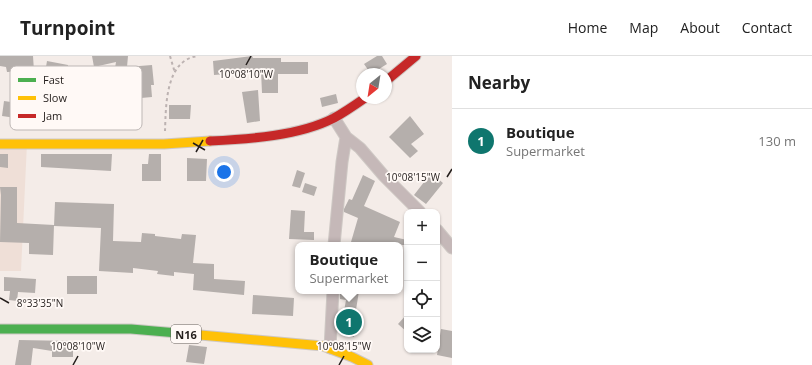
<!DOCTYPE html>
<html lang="en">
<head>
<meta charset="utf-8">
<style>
	:root { --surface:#fff; --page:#f2f2f2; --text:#222; --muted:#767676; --line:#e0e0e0; --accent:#0f766e }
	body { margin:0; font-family:"Open Sans",sans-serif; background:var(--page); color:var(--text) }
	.controls { position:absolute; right:12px; bottom:12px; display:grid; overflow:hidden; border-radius:8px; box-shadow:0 1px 3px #0004 }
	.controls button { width:36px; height:36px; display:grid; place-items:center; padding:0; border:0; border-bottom:1px solid var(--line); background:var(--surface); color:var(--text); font:20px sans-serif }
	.compass { position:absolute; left:356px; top:12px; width:36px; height:36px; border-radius:50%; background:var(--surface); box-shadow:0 1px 3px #0004; rotate:210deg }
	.you { position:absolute; left:224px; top:116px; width:14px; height:14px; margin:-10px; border:3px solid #fff; border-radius:50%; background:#1a73e8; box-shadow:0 0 0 6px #1a73e833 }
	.badge { display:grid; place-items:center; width:26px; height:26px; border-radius:50%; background:var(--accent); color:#fff; font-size:13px; font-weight:700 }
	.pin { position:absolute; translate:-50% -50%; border:2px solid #fff; box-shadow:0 1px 4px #0006 }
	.popup { position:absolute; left:295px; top:186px; width:108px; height:52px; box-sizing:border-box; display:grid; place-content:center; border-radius:8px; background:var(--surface); filter:drop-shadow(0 1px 3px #0005); font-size:13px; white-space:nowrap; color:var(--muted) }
	.popup b { font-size:15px; color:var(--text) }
	.popup::after { content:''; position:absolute; left:50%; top:100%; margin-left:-8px; border:8px solid transparent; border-top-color:var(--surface) }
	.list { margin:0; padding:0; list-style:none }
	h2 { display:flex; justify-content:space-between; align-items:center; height:52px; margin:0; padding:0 16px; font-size:17px }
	h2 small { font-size:13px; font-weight:400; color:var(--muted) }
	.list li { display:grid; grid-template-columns:26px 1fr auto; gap:12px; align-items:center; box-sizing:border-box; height:64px; padding:0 16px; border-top:1px solid var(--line) }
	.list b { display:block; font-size:15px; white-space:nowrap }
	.list p { margin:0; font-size:13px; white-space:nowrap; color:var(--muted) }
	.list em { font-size:13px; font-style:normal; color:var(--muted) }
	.icon { flex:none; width:22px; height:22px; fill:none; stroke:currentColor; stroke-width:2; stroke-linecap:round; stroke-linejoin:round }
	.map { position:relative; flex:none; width:452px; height:309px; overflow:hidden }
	header { display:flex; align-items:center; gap:24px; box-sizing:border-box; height:56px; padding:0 20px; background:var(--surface); border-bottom:1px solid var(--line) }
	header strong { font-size:19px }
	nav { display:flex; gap:22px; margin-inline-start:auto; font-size:14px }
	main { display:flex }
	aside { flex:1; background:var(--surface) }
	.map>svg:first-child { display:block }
</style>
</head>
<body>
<header>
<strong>Turnpoint</strong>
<nav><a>Home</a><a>Map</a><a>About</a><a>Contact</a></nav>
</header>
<main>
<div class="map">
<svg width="452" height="309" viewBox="0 0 452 309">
	<rect width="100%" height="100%" fill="#f4ece8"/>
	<!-- built -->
	<path fill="#efdfd7" d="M27 87 21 215H0V88Z"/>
	<!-- building -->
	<path fill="#b5afac" d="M0 0H33L34 15 7 16 6 11 0 10Z
		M92 0H128L127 11 152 9 154 29H151L152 41 141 42 140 30 124 32 123 33 112 31 116 6 94 11Z
		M252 0 253 2H281V6H308V18H278V37H262L261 15 214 19 213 5Z
		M377 0H382L387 8 371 18 364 8Z
		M47 5 68 9V12L86 15 84 33 60 29 57 44 41 41Z
		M258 34 260 65 247 67 242 36Z
		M336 38 338 47 322 51 320 42Z
		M4 45 25 48V46L33 47 30 71 22 70 23 63 2 60Z
		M169 49H191L190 63H169Z
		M51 52 64 54 61 73 48 72Z
		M94 58H103V73H94Z
		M410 60 424 78 411 88 418 95 410 102 389 81Z
		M0 98H8V112L0 111Z
		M41 98H112L111 115 41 111Z
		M149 98H161V125H142V108H148Z
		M187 102 207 103 206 125H187Z
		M297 114 305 117 300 132 292 130Z
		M431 117 443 127 426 148 414 139Z
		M363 119 375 125 364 150 400 166 394 181 407 184V189H362L351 186 358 162 344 156V153L349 143 352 144Z
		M305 127 317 131 314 140 302 136Z
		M0 131H17V167L54 169 53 199 29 198V187L0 186 1 139Z
		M55 146 114 148 113 185 141 186 142 177 155 178V180L181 183 182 178 196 179 193 207 214 208V223L245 225 244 239 193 234 194 218 174 216V220L157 218 158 215 133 212V217L99 215 101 172 54 170Z
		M291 154 305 155 304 176H314V184L289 183Z
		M67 220H97V238H67Z
		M4 221 36 223 35 237 18 236 17 245 9 244 10 235H4Z
		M340 235H359L355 260 357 261 354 281 340 278 346 244 340 243Z
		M253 239 294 242 293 260 252 258Z
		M407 258V276L398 268Z
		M441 273 452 275V302L437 299Z
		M19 284 73 285V301H52V295L33 292 31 309H15Z
		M189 289 207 291 204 308 186 306Z"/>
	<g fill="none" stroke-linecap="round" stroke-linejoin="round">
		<!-- street casing -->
		<g stroke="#cec8c4" stroke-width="13">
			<path id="street" d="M334 62 346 81 342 106 334 189
				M346 81 360 92 384 120 420 156
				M437 174 452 192
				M330 292 333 235"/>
		</g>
		<!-- fast casing -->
		<g stroke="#cec8c4" stroke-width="11">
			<path id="fast" d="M0 273H131L189 278"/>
		</g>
		<!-- slow casing -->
		<g stroke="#cec8c4" stroke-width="11">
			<path id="slow" d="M0 88H164L210 85
				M189 278 323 290 352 301 368 309"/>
		</g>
		<!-- jam casing -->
		<g stroke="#cec8c4" stroke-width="11">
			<path id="jam" d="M386 25 416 0
				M210 85C249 83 299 80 334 62 345 56 355 49 365 42"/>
		</g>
		<!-- path -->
		<path stroke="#bcb2b1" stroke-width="2" stroke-dasharray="3 3" stroke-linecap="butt" d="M170 0 175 17
			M165 75C166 50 165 4 198 0"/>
		<!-- street -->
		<use href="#street" stroke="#c5b8b8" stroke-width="11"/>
		<!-- fast -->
		<use href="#fast" stroke="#4caf50" stroke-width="9"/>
		<!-- slow -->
		<use href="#slow" stroke="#ffc107" stroke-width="9"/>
		<!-- jam -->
		<use href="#jam" stroke="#c62828" stroke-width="9"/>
	</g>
	<!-- ticks -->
	<path fill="none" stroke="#241e1c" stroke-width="1.5" d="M246 9 251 0M193 87 205 94M196 96 203 84M447 121 452 113M0 242 9 247M73 309 78 300M339 309 344 300"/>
	<g text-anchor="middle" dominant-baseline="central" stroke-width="3.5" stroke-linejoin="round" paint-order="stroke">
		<!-- shield labels -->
		<rect fill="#fff9f6" stroke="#66605d" stroke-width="1" x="171" y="269" width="30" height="18" rx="3"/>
		<g font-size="11" font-weight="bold" fill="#241e1c">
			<text x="186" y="278">N16</text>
		</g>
	</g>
	<!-- legend -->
	<rect x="10" y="10" width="132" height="64" rx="6" fill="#fff9f6" stroke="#bdb7b5" stroke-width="1"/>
	<rect x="18" y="22" width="18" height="4" fill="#4caf50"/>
	<rect x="18" y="40" width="18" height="4" fill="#ffc107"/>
	<rect x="18" y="58" width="18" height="4" fill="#c62828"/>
	<g font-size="11" fill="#241e1c">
		<text x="43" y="28">Fast</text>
		<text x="43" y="46">Slow</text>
		<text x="43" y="64">Jam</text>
	</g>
	<g font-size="10" text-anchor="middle" fill="#241e1c" stroke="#fff9f6" stroke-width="3.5" stroke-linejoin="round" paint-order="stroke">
		<text x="246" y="22">10°08'10"W</text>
		<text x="413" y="125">10°08'15"W</text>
		<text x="40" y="251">8°33'35"N</text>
		<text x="78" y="294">10°08'10"W</text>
		<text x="344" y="294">10°08'15"W</text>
	</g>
</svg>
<div class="controls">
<button>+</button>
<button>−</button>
<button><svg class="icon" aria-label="locate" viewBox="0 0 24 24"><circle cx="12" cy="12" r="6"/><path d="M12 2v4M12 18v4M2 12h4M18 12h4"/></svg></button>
<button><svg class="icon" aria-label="layers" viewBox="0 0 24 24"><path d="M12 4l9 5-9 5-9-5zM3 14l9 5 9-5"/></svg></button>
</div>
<svg class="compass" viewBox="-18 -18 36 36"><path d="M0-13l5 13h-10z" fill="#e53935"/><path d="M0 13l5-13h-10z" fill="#767676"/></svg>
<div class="you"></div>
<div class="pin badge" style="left:349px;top:266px">1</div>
<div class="popup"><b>Boutique</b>Supermarket</div>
</div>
<aside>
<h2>Nearby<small></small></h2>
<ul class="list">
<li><span class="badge">1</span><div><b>Boutique</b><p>Supermarket</p></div><em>130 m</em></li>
</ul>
</aside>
</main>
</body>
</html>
